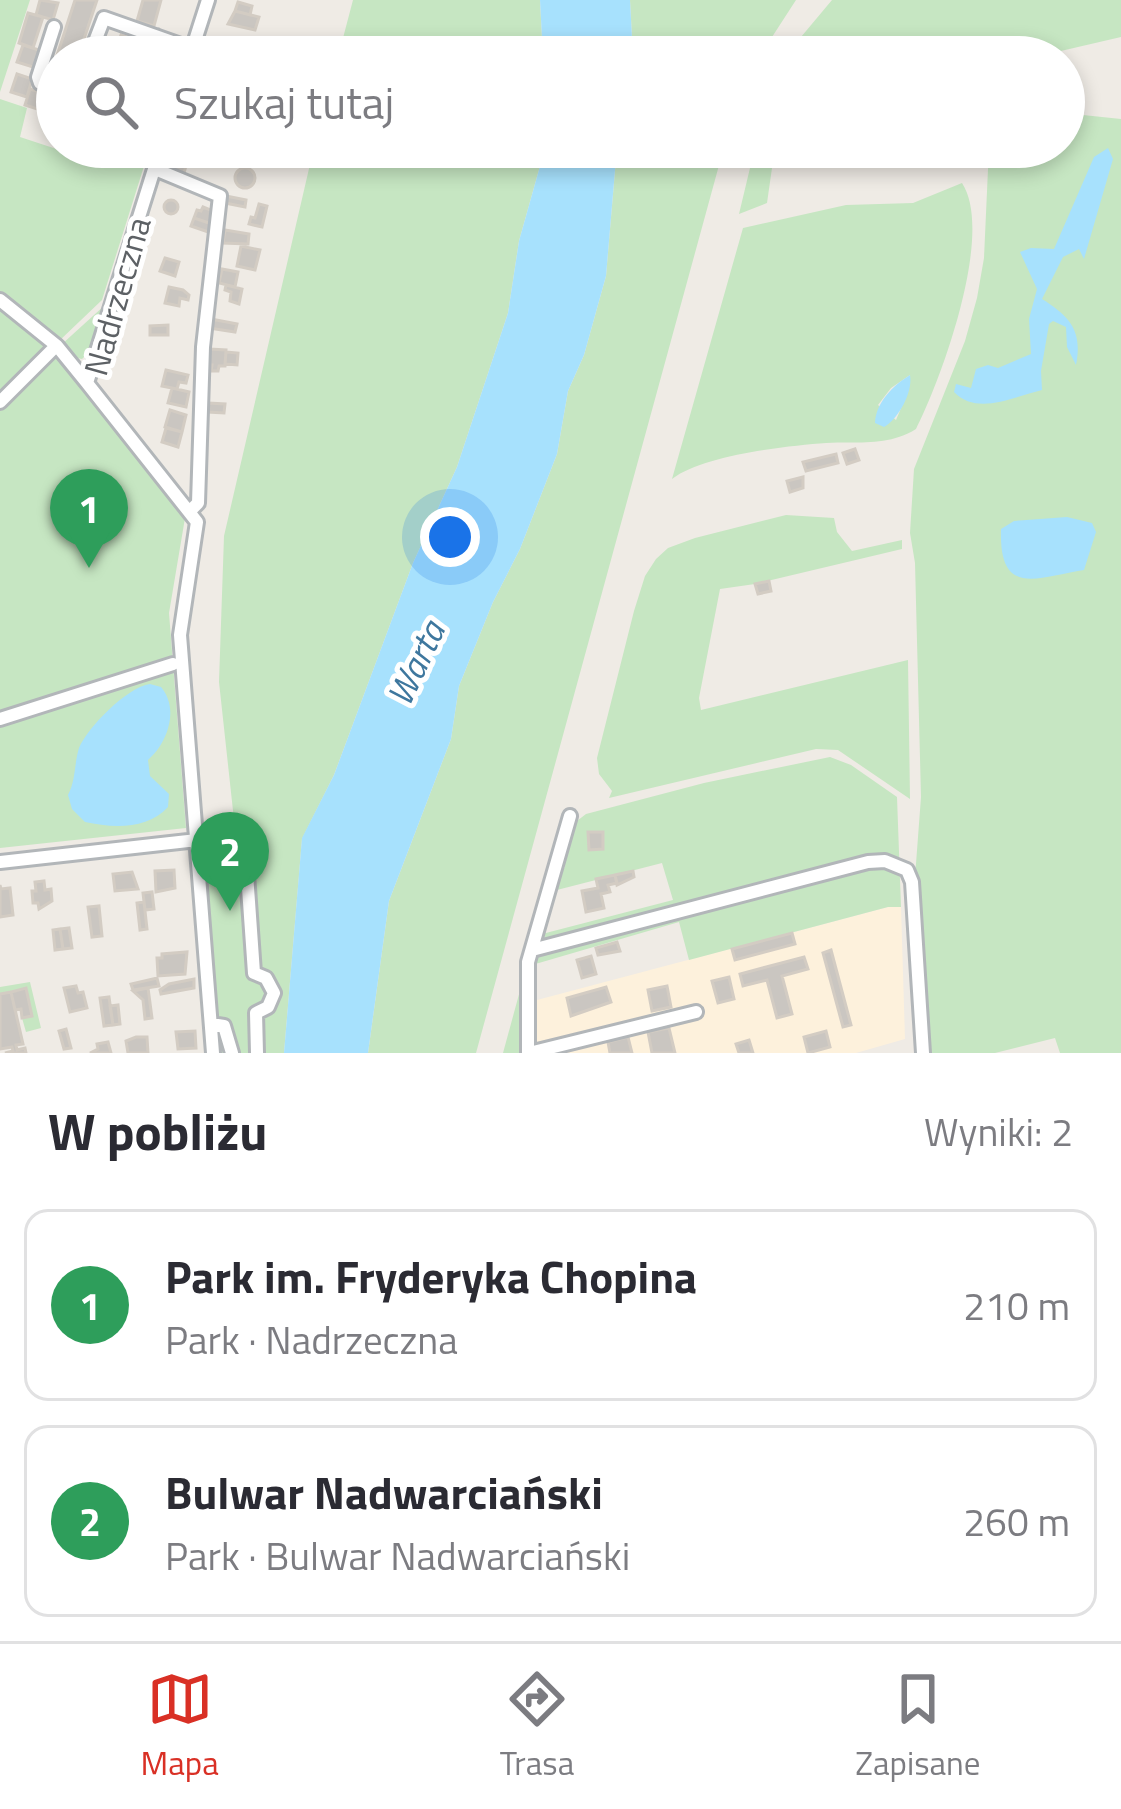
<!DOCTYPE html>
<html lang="pl">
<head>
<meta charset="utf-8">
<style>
	:root { --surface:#fff; --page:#f2f2f3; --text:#2b2b33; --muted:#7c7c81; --line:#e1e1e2; --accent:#d93025 }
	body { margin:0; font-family:"Titillium Web",sans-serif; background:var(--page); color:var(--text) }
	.you { position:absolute; left:450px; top:537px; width:42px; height:42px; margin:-30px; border:9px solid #fff; border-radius:50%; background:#1a73e8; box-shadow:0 0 0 18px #1a73e833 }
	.badge { display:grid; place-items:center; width:78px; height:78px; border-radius:50%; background:var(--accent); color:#fff; font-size:39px; font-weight:700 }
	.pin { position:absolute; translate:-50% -99px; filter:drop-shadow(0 3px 6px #0008) }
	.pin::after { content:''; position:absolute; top:63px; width:42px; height:36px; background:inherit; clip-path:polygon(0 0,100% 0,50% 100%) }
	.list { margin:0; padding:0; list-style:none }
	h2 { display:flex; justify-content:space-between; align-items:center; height:156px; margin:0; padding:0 48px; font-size:51px }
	h2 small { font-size:39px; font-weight:400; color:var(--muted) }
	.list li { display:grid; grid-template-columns:78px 1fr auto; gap:36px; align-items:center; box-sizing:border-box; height:192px; margin:0 24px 24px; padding:0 24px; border:3px solid var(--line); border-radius:24px }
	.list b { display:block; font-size:45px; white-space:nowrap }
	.list p { margin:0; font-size:39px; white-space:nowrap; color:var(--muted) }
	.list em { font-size:39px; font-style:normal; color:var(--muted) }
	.icon { flex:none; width:66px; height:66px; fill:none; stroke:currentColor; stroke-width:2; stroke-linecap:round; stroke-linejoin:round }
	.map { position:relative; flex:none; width:1121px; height:1053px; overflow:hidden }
	.search { position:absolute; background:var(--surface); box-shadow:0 6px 18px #0003; left:36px; right:36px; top:36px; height:132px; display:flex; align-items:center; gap:30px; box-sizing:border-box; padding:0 42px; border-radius:66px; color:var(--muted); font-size:45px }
	.sheet { height:588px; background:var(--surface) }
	nav { display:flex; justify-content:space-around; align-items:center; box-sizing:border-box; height:168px; border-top:3px solid var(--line); background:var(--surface); font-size:33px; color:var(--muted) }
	nav a { display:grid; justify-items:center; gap:6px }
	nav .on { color:var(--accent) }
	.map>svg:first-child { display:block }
</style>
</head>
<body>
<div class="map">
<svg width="1121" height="1053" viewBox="0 0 1121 1053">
	<rect width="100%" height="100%" fill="#efebe5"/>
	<!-- commercial -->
	<path fill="#fdf1dc" d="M888 907H901L905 1039 856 1053H536L537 1000Z"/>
	<!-- green -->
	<path fill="#c6e6c2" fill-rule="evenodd" d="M0 0H30L0 92Z
		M353 0H540L543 57H338Z
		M630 0H796L759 57H633Z
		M832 0H1121V37L1035 57H790L801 37Z
		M0 99 27 108 20 137 108 166 115 147 127 152 130 147H150L102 300 58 342 0 294Z
		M1064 113 1121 119V1053H1060L1055 1038 995 1053H928L915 877 921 797 915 563 910 533 914 469 965 341 977 298 984 258 989 147H1064Z
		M314 147H541L540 166 519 241 508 313 457 467 413 563 334 775 302 839 284 1053H264L262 1018C279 1008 286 990 271 974L278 989 259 1016 261 1053H219L201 832 235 829 219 682 224 536Z
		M617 147H724L476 1053H368L389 901 451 739 459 686 493 602 520 549 557 454 568 391 584 355 606 276Z
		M755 147H775L767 203 739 214Z
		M962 183C995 233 941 380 916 429 887 447 858 441 826 443 786 446 703 455 672 479L743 228 846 205 913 203ZM910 375 907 394 896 420 878 405 891 388Z
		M105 305 90 351 82 359 71 357 61 345Z
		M0 307 50 348 185 518 169 613 186 828 0 848Z
		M786 515 834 518 837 532 852 551 902 540V549L755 584 720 589 699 698 701 710 908 660 910 799 838 750 816 749 609 798 612 791 599 774 597 758 634 611 645 576 656 559 668 548 695 538Z
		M830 757 851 765 897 797 901 907H888L689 960 679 922 532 965 543 951 542 934 673 900 662 863 553 891 558 873 565 867 561 865 573 824 586 814 704 783Z
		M30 982 41 1028 26 1032 22 1018 32 1015 26 988 0 994V987Z
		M521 987 523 1053H503Z"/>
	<!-- water -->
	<path fill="#a7e1fd" d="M540 0H630L633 57H543Z
		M541 147H617L606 276 584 355 568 391 557 454 520 549 493 602 459 686 451 739 389 901 368 1053H284L302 838 334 775 413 563 457 467 508 313 519 241 540 166Z
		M1108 148 1113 159 1084 259 1079 249 1063 257 1042 299C1069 316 1083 330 1076 365L1067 347 1066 327 1053 321 1049 324 1041 371 1042 390C1013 397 977 416 954 392L956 384 971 388 976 369 988 365 998 368 1031 354 1029 319 1037 289 1020 252 1031 248 1054 249 1094 157Z
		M910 375C913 392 899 418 884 427L875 423C876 403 892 386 910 375Z
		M1067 517 1092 523 1096 532 1084 570C1035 578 999 597 1001 529L1014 521Z
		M150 684 161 687C180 709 167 744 148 760L150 776 169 794 168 807C147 830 113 828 85 822L72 809 68 795C76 780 74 764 79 748 87 728 127 687 150 684Z"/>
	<!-- building -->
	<path fill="#cac6c1" stroke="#d3ccc3" stroke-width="3" d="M40 0 58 3 53 20 36 15Z
		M75 0H97L78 57H57V77L51 74Z
		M143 0H161L154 26 137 21Z
		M238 2 252 6 250 15 235 11Z
		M235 11 259 17 255 30 228 24Z
		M28 13 43 17 33 48 19 43Z
		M121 35 143 43 139 57H114Z
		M23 45 42 51 36 68 17 62Z
		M240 47 266 52 265 57 239 53Z
		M17 74 32 79 27 97 11 92Z
		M30 89 57 97 56 115 25 105Z
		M249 147 278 149 276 157 283 159 282 165 261 160 262 156 248 153Z
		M174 158 187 162 184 173 168 168Z
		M235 178a10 10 0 1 1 20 0a10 10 0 1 1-20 0Z
		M226 196 246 200 245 207 225 203Z
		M164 207a7 7 0 1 1 14 0a7 7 0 1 1-14 0Z
		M259 204 267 206 262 227 249 224 251 217 255 218Z
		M203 207 213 211 212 224 194 218 197 210 201 211Z
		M194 218 212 224 211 233 191 226Z
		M225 230 249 234 248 244 223 243Z
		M241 246 260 250 255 270 237 266Z
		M165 258 179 262 175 276 160 271Z
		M222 269 238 272 235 287 219 283Z
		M226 285 242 289 239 304 230 301 231 292 225 290Z
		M169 287 183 290 189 295 188 300 180 298 179 306 165 303Z
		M211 319 237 324 235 332 209 328Z
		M168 325V335H150V326Z
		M209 349 226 350 225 366H219L218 371H211L212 365H208Z
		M226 352 238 353 237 365 225 364Z
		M166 370 188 375 186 383 179 382 177 389 162 386Z
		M172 388 189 392 186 407 168 403Z
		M208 403 225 404 224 413 208 412Z
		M170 410 186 415 182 432 165 427Z
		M166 428 182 432 178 447 162 442Z
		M855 449 859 460 847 464 843 453Z
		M836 454 838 463 806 471 803 462Z
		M803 477V488L790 492 787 481Z
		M769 581 771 591 758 594 755 584Z
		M588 832H603V849L589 850Z
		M174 870 175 888 156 892 155 871Z
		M633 871 634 877 617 885 615 875Z
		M132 872 138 889 115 891 113 874Z
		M615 875 617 883 608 885 610 892 601 894 604 908 586 912 582 891 598 888 596 879Z
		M44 881 45 890 51 889 52 901 39 909 38 903H33L32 891H36L35 882Z
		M0 885 1 889 10 888 13 915 0 917Z
		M152 892 154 909 145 910 143 893Z
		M144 902 147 929 140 930 137 903Z
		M99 906 102 936 92 937 88 907Z
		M69 928 72 948 63 949 60 929Z
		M60 929 63 949 55 950 53 930Z
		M792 933 795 944 735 960 732 949Z
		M617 942 620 951 598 955 596 948Z
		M831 950 851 1025 843 1027 823 953Z
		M187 952 185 974 158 976 157 958H162V954Z
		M591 956 596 974 582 978 577 960Z
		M804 957 808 969 782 976 792 1014 777 1018 767 980 743 986 740 974Z
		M729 977 734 999 718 1003 712 981Z
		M157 978 159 986 133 990 131 984Z
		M194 979V988L161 994 160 990 169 984Z
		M76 986 78 993 83 992 87 1008 70 1012 64 988Z
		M667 986 671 1007 652 1011 648 990Z
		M606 987 611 1002 571 1016 567 998Z
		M26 988 32 1016 22 1018 21 1009 15 1010 11 992Z
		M148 988 152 1018 145 1019 143 1000 133 991Z
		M11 992 23 1044 16 1045 17 1050 25 1048 26 1053H5L13 1051 12 1047 0 1049V994Z
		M109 997 113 1025 104 1026 100 998Z
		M118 1005 120 1024 113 1025 110 1006Z
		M669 1028 675 1053H652L648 1032Z
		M66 1029 71 1048 64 1049 59 1031Z
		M195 1031 196 1048 178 1049 176 1032Z
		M826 1031 830 1047 808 1053 804 1037Z
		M136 1037H147L148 1053H128L126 1041Z
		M628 1037 632 1053H610L608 1042Z
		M749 1040 753 1053H739L736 1044Z
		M108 1042 111 1053H90L98 1049 97 1044Z"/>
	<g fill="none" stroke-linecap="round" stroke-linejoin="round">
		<!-- minor casing -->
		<g stroke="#b2b6b9" stroke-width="18">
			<path id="minor" d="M54 27 38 77 40 83 57 89
				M190 56 208 0
				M89 57 104 18 192 49
				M148 57 156 36
				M161 147 87 383 197 522 180 635 213 1053
				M155 169 220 196 203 347 198 503 190 511
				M0 300 57 346 87 383
				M0 402 52 350
				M0 719 173 664
				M244 831 254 973 266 978 274 993 268 1007 256 1013 257 1053
				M0 862 197 840
				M532 950 868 862 885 861 907 870 912 882 923 1053
				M211 1024 224 1026 232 1053
				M528 1053V962L570 816
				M529 1053 696 1012"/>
		</g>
		<!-- minor -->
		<use href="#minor" stroke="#fff" stroke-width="12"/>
	</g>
	<g text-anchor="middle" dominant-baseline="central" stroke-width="10" stroke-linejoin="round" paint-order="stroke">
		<!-- street labels -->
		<g font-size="33" fill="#5d6165" stroke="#fff">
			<text transform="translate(117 296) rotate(-74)">Nadrzeczna</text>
		</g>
		<!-- water labels -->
		<g font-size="36" font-style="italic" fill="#3e779e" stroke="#fff">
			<text transform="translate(415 663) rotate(-65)">Warta</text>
		</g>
	</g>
</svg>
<div class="you"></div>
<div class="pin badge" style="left:89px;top:568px;background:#2e9e5b">1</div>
<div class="pin badge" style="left:230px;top:911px;background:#2e9e5b">2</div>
<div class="search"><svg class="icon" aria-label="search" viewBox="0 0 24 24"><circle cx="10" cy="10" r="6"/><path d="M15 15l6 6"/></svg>Szukaj tutaj</div>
</div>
<section class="sheet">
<h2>W pobliżu<small>Wyniki: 2</small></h2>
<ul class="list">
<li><span class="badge" style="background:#2e9e5b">1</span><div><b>Park im. Fryderyka Chopina</b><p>Park · Nadrzeczna</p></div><em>210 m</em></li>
<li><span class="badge" style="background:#2e9e5b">2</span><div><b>Bulwar Nadwarciański</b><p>Park · Bulwar Nadwarciański</p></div><em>260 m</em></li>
</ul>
</section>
<nav>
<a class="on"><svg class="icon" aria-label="map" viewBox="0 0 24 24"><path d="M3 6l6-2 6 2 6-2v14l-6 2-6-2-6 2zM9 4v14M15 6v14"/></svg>Mapa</a>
<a><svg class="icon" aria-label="directions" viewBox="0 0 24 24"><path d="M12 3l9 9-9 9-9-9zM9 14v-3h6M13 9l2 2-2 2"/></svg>Trasa</a>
<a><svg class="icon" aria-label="saved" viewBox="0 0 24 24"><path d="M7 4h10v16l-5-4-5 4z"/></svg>Zapisane</a>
</nav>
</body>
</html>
